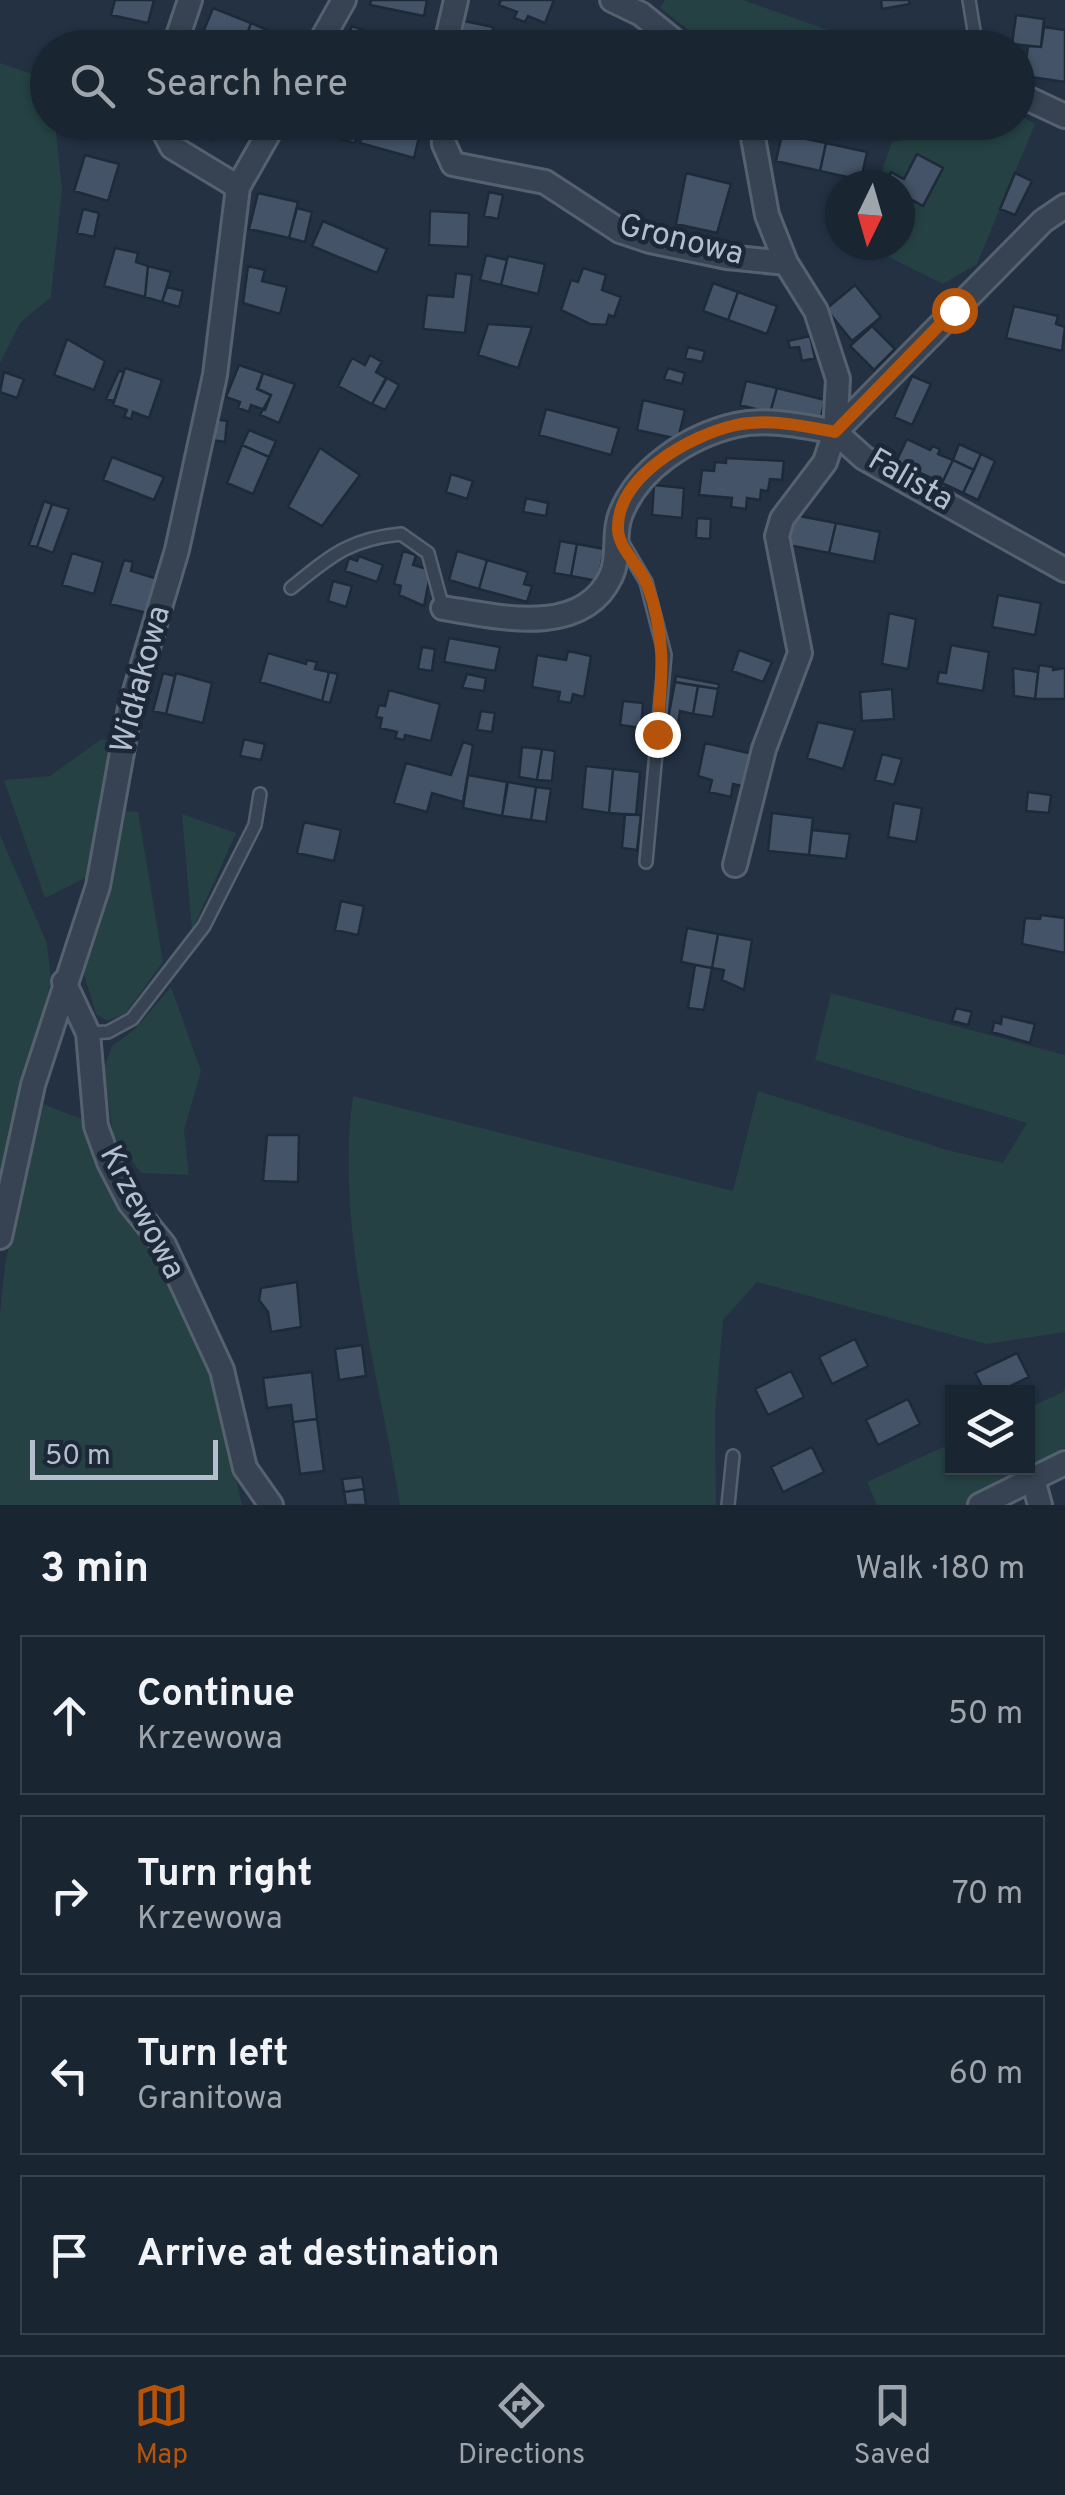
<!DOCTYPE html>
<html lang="en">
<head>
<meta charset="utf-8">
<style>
	:root { --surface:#1a2532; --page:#27313e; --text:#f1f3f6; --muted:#9fa5ac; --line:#38424d; --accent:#b45309 }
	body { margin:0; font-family:Overpass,sans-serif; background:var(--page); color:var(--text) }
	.controls { position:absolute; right:30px; bottom:30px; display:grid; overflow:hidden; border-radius:0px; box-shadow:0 2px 8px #0004 }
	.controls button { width:90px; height:90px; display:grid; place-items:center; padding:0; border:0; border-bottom:2px solid var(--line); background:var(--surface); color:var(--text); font:50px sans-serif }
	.compass { position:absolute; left:825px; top:170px; width:90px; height:90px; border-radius:50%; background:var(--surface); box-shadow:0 2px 8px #0004; rotate:185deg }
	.scale { position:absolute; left:30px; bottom:25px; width:188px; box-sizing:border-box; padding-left:10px; border:5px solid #b4becc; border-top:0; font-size:28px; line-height:35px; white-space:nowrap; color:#b4becc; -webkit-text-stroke:8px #1c2837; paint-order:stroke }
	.stop { position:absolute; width:30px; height:30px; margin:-22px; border:8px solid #b45309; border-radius:50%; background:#fff }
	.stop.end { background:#b45309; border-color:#fff; box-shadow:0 2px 10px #0008 }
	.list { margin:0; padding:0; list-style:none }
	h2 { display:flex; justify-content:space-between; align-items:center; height:130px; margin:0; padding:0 40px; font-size:42px }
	h2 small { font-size:32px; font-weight:400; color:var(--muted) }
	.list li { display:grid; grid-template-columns:65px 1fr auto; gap:30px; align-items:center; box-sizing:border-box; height:160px; margin:0 20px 20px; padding:0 20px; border:2px solid var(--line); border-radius:0px }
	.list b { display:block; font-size:38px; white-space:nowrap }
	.list p { margin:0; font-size:32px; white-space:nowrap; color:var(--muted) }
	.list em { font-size:32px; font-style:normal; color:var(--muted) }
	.icon { flex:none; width:55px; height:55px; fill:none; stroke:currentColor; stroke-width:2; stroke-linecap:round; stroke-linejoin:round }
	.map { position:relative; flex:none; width:1065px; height:1505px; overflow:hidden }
	.search { position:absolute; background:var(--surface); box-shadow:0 2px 8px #0004; left:30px; right:30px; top:30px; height:110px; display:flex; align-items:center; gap:25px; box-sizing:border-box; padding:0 35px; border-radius:55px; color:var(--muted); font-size:38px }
	.sheet { height:850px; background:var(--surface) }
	nav { display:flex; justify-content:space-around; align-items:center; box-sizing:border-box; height:140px; border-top:2px solid var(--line); background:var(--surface); font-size:28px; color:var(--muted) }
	nav a { display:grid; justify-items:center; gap:5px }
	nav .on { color:var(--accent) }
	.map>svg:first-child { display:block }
</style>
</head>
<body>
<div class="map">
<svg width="1065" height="1505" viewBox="0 0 1065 1505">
	<rect width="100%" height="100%" fill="#233143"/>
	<!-- green -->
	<path fill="#254143" d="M665 0H743L831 31 849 47H711L660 8Z
		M0 63 47 79 48 122 55 123 62 189 51 297 20 323 0 363Z
		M1018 114 1035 124 977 264 943 284 885 255 887 245H900V185H877L892 142 924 136 941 123 1018 122Z
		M100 740H116L91 875 45 898 4 780 50 776Z
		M125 811 138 812 163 962 125 1014 107 1021 96 1014 83 971Z
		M182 814 236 833 192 931Z
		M0 835 47 943 51 980 0 1192Z
		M171 987 201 1071 184 1130 189 1175 141 1173 113 1136 104 1068 112 1046 135 1029Z
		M831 993 1065 1055V1332L986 1344 757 1282 723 1320 715 1414 716 1505H400C380 1378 334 1225 353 1096L733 1191 758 1091 947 1150 1003 1163 1027 1123 815 1060Z
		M40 1103 82 1119 122 1212 158 1252 211 1370 242 1505H0V1313L5 1265Z
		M1065 1386V1447L965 1505H877L867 1482 952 1443V1468H1028V1408L1063 1392Z"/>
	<!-- building -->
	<path fill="#445367" stroke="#1e2a39" stroke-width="2.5" d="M115 0H154L148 23 111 15Z
		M371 0H427L424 16 370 5Z
		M501 0H554L545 23 528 16 525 22 514 18 517 12 499 5Z
		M881 0H909L910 4 882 9Z
		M213 8 251 23 242 48 202 35Z
		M1016 15 1044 19 1041 47 1012 44Z
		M464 21 493 27 490 48H459Z
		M251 23 285 38 282 48H242Z
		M352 26 387 39 384 48H343Z
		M1044 27 1065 30V82L1024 76 1028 46 1041 47Z
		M190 122H217L213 140 201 137 204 125 198 123 197 129 188 127Z
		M217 122H259L255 138 216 128Z
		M303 122H361L355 143 302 129Z
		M366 122H397L421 129 414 158 360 143Z
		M782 134 826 143 820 171 776 161Z
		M826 143 867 152 861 180 820 171Z
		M917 154 943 168 923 206 900 193V185H885L891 172 904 179Z
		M85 155 119 164 108 201 74 191Z
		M686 173 731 184 717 233 676 224Z
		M1015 173 1032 181 1015 215 1000 209Z
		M489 192 503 195 498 219 484 216Z
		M258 193 298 202 289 238 249 229Z
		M297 208 312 212 305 242 289 238Z
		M83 209 99 213 94 237 77 233Z
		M430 211 469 213 468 247 429 245Z
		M323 221 387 249 377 273 312 246Z
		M115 248 138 253 136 262 148 266 145 297 104 286Z
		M486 255 507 260 501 285 480 280Z
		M508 256 545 264 538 294 501 285Z
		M148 266 171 272 162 302 145 297Z
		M248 266 265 270 262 281 287 287 280 314 243 303Z
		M583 268 606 275 602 290 621 297 614 317 609 315 606 325 590 324 561 310 571 280 578 282Z
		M456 273 472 275 465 333 423 329 427 295 453 297Z
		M713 283 738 292 728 320 703 311Z
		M855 285 881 317 852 341 826 309Z
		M167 287 183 291 179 307 162 302Z
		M738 292 777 306 767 334 728 320Z
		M1014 306 1058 316 1056 324 1065 327 1062 351 1006 338Z
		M488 324 532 327 518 368 478 355Z
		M872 326 895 349 874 370 850 346Z
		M810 336 815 358 802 361 799 347 790 348 788 341Z
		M67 339 105 361 94 390 54 375Z
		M688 347 705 351 702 362 685 358Z
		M370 355 382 362 376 372 386 378 372 404 338 386 352 358 365 365Z
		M239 365 263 373 257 389 271 395 265 410 251 405 249 412 238 408 240 402 226 397Z
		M125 368 162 380 149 418 133 412 131 419 124 417 127 410 113 405Z
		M668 368 685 373 682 384 664 379Z
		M119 371 124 372 114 401 106 399Z
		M4 372 24 379 17 398 0 392Z
		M263 373 295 384 279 423 260 415 271 395 258 389Z
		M912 376 931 384 912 425 894 417Z
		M387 378 399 385 385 410 372 404Z
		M746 381 777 388 770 413 740 405Z
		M777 388 825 400 819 425 770 413Z
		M643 400 685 410 678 439 637 430Z
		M546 409 619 428 611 455 539 435Z
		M215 419 227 421 225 442 212 440Z
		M249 430 276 441 269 457 242 445Z
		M907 439 930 450 933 446 940 449 938 454 953 460 942 483 896 462Z
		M959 444 981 454 974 470 953 460Z
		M242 445 269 457 253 494 227 483Z
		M320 448 360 475 322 526 288 507Z
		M981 454 995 461 978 500 963 493Z
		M112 457 164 477 154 500 103 480Z
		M726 458 784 461 782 480 770 479 768 491 761 490 760 500 747 498 746 509 731 507 732 498 699 495 702 470 714 471 715 462 726 463Z
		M953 460 974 470 963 493 942 483Z
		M451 474 473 481 467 499 446 492Z
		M654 485 684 488 682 518 652 515Z
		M526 498 548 503 546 516 523 512Z
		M44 501 52 504 37 547 29 545Z
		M52 504 69 509 53 553 37 547Z
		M794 515 836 523 829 553 788 545Z
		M697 518 711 519 710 539 696 538Z
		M836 523 880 532 874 562 829 553Z
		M560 541 577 544 571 576 554 573Z
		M577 544 604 549 598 581 571 576Z
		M403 551 416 555 413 565 431 570 424 606 399 595 401 586 394 584Z
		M457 551 487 560 479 589 449 580Z
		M72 553 103 562 94 594 62 585Z
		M359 556 383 565 377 582 345 571 349 558 357 561Z
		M124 560 133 562 131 571 161 580 151 614 110 604Z
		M487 560 528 572 524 584 532 586 527 602 479 589Z
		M333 581 352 586 346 607 328 601Z
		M998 595 1041 603 1035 635 992 627Z
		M889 613 916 619 908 669 882 664Z
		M449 638 500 647 495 671 444 662Z
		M951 645 989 652 983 691 937 683 939 672 946 673Z
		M422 647 435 649 432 671 418 669Z
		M739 650 772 662 763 682 732 671Z
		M568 651 591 656 584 697 573 694 571 703 558 701 560 692 532 687 537 655 566 660Z
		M268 653 306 664 307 660 317 662 315 669 329 672 322 701 260 682Z
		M1039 665 1053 667V670L1065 668V699H1035Z
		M1013 668 1038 672 1035 699 1014 696Z
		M329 672 338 674 330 703 322 701Z
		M163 673 175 676 166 714 153 711Z
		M176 673 212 683 203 723 166 714Z
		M467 674 486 678 484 691 462 688Z
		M676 676 719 684 718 689 675 682Z
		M675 682 698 686 693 714 680 711 677 731 666 729Z
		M698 686 718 689 713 717 693 714Z
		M892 689 894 719 862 721 860 692Z
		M389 690 440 704 431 741 405 735 404 740 395 738 397 732 380 728 382 718 376 717 379 705 385 706Z
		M623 701 643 703 641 728 620 725Z
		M481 711 495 713 492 732 477 730Z
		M818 722 855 730 843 769 807 758Z
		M244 739 265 744 261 760 240 756Z
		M463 742 473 745 463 802 432 793 427 812 394 803 406 763 451 775Z
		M705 743 753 754 746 787 733 784 731 797 709 792 712 780 698 776Z
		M522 747 542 749 537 780 519 777Z
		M542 749 555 751 552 781 537 780Z
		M882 754 902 759 894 785 875 780Z
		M586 766 613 769 609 813 582 809Z
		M613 769 640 772 636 815 609 813Z
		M468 775 507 782 502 816 463 808Z
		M508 782 536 787 531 820 502 816Z
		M536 787 551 789 546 822 531 820Z
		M1028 792 1051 795 1049 813 1026 811Z
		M894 803 922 808 916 842 888 837Z
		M772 813 813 818 809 855 768 851Z
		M625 814 641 815 637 850 622 848Z
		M304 822 341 830 334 861 297 853Z
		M812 830 850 834 846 859 809 855Z
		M341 901 364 906 358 935 335 930Z
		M1041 915 1065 918V953L1022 944 1025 918 1040 919Z
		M687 928 718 934 712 968 681 962Z
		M718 934 752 940 744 990 722 980 724 970 712 968Z
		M695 965 712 968 704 1010 688 1008Z
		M956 1008 972 1012 968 1025 952 1021Z
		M1002 1016 1035 1024 1030 1043 992 1032 994 1022 1001 1024Z
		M267 1135H299L298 1182 263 1181Z
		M297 1282 301 1327 271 1332 268 1312 259 1300 261 1288Z
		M855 1339 868 1366 832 1384 819 1357Z
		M362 1345 366 1376 339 1380 335 1349Z
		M1017 1353 1029 1377 998 1392H985L975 1373Z
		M791 1371 804 1397 768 1415 755 1389Z
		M312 1372 317 1419 293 1422 291 1405 267 1408 263 1378Z
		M908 1399 920 1424 878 1445 866 1420Z
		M317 1419 324 1471 300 1474 293 1422Z
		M812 1447 824 1472 783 1492 771 1467Z
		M362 1477 364 1489 344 1492 342 1479Z
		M364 1489 366 1505H346L344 1492Z"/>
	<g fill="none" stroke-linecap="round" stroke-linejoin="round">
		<!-- service casing -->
		<g stroke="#55616f" stroke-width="16">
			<path id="service" d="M969 0 976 43
				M621 540 646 582 665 655 646 862
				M291 588C331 556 349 539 401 534L428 553 443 608
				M88 1033 108 1032 132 1019 204 926 255 825 260 794
				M728 1505 733 1456"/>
		</g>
		<!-- minor casing -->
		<g stroke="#55616f" stroke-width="28">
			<path id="minor" d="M612 0 641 14 683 48
				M976 43 978 48
				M174 48 190 0
				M317 48 344 0
				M445 48 456 0
				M1018 94 1065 116
				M159 122 172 147 238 187
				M443 122 444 144 453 164 545 182 620 231 650 241 727 257 786 263
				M745 122 752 132 767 215 786 263 816 311 838 379 835 432 864 458 1065 570
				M443 608C495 616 582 639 611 576 620 557 613 535 620 516 637 469 689 436 736 425 769 418 803 426 835 432L1043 221 1065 206
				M735 865 764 749 800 653 777 536 782 519 825 462 835 432
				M64 982 88 1033 96 1126 109 1162 130 1203 164 1245 222 1370 245 1468 271 1505
				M0 1237 33 1085 98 886 130 708 177 550 215 375 238 187 275 122
				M1032 1476 1040 1505
				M980 1505 1065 1463"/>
		</g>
		<!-- service -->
		<use href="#service" stroke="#374352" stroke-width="11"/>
		<!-- minor -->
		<use href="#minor" stroke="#374352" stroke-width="22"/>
	</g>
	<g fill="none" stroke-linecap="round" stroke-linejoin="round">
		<!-- route -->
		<path stroke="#b45309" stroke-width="12" d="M657 734C662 679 667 637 647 584 640 566 619 549 618 530 616 476 691 435 736 425 769 418 803 426 835 432L954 310"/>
	</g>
	<g text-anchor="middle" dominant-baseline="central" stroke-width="9" stroke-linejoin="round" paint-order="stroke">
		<!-- street labels -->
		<g font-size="32" fill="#b4becc" stroke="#1c2837">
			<text transform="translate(681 241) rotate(14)">Gronowa</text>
			<text transform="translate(910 481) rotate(30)">Falista</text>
			<text transform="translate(142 680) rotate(-75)">Widłakowa</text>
			<text transform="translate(141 1213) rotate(62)">Krzewowa</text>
		</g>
	</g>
</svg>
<div class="controls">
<button><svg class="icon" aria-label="layers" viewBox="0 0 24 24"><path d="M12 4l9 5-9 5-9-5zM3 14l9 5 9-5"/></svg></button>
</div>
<svg class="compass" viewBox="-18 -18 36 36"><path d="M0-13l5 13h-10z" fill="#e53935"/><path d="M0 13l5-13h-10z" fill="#9fa5ac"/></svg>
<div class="scale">50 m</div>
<div class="stop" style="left:954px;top:310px"></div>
<div class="stop end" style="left:657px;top:734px"></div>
<div class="search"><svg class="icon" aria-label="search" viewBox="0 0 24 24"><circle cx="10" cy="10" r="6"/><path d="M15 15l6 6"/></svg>Search here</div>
</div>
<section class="sheet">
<h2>3 min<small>Walk · 180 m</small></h2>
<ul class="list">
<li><svg class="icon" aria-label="ahead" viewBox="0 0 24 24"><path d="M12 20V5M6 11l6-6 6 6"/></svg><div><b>Continue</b><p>Krzewowa</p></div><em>50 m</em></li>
<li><svg class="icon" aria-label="right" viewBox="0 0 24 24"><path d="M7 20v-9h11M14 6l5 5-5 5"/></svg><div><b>Turn right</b><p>Krzewowa</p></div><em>70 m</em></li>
<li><svg class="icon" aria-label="left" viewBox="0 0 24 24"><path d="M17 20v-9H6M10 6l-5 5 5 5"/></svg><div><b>Turn left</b><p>Granitowa</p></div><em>60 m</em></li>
<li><svg class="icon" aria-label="arrive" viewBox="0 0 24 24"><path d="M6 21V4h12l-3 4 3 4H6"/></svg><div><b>Arrive at destination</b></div></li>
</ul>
</section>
<nav>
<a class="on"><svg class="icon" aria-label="map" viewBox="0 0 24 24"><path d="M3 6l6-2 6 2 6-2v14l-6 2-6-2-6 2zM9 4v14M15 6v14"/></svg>Map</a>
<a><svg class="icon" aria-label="directions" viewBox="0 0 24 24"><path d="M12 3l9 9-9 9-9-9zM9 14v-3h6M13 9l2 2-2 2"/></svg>Directions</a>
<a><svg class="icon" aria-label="saved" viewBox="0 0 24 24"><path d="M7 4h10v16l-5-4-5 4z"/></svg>Saved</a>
</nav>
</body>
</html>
